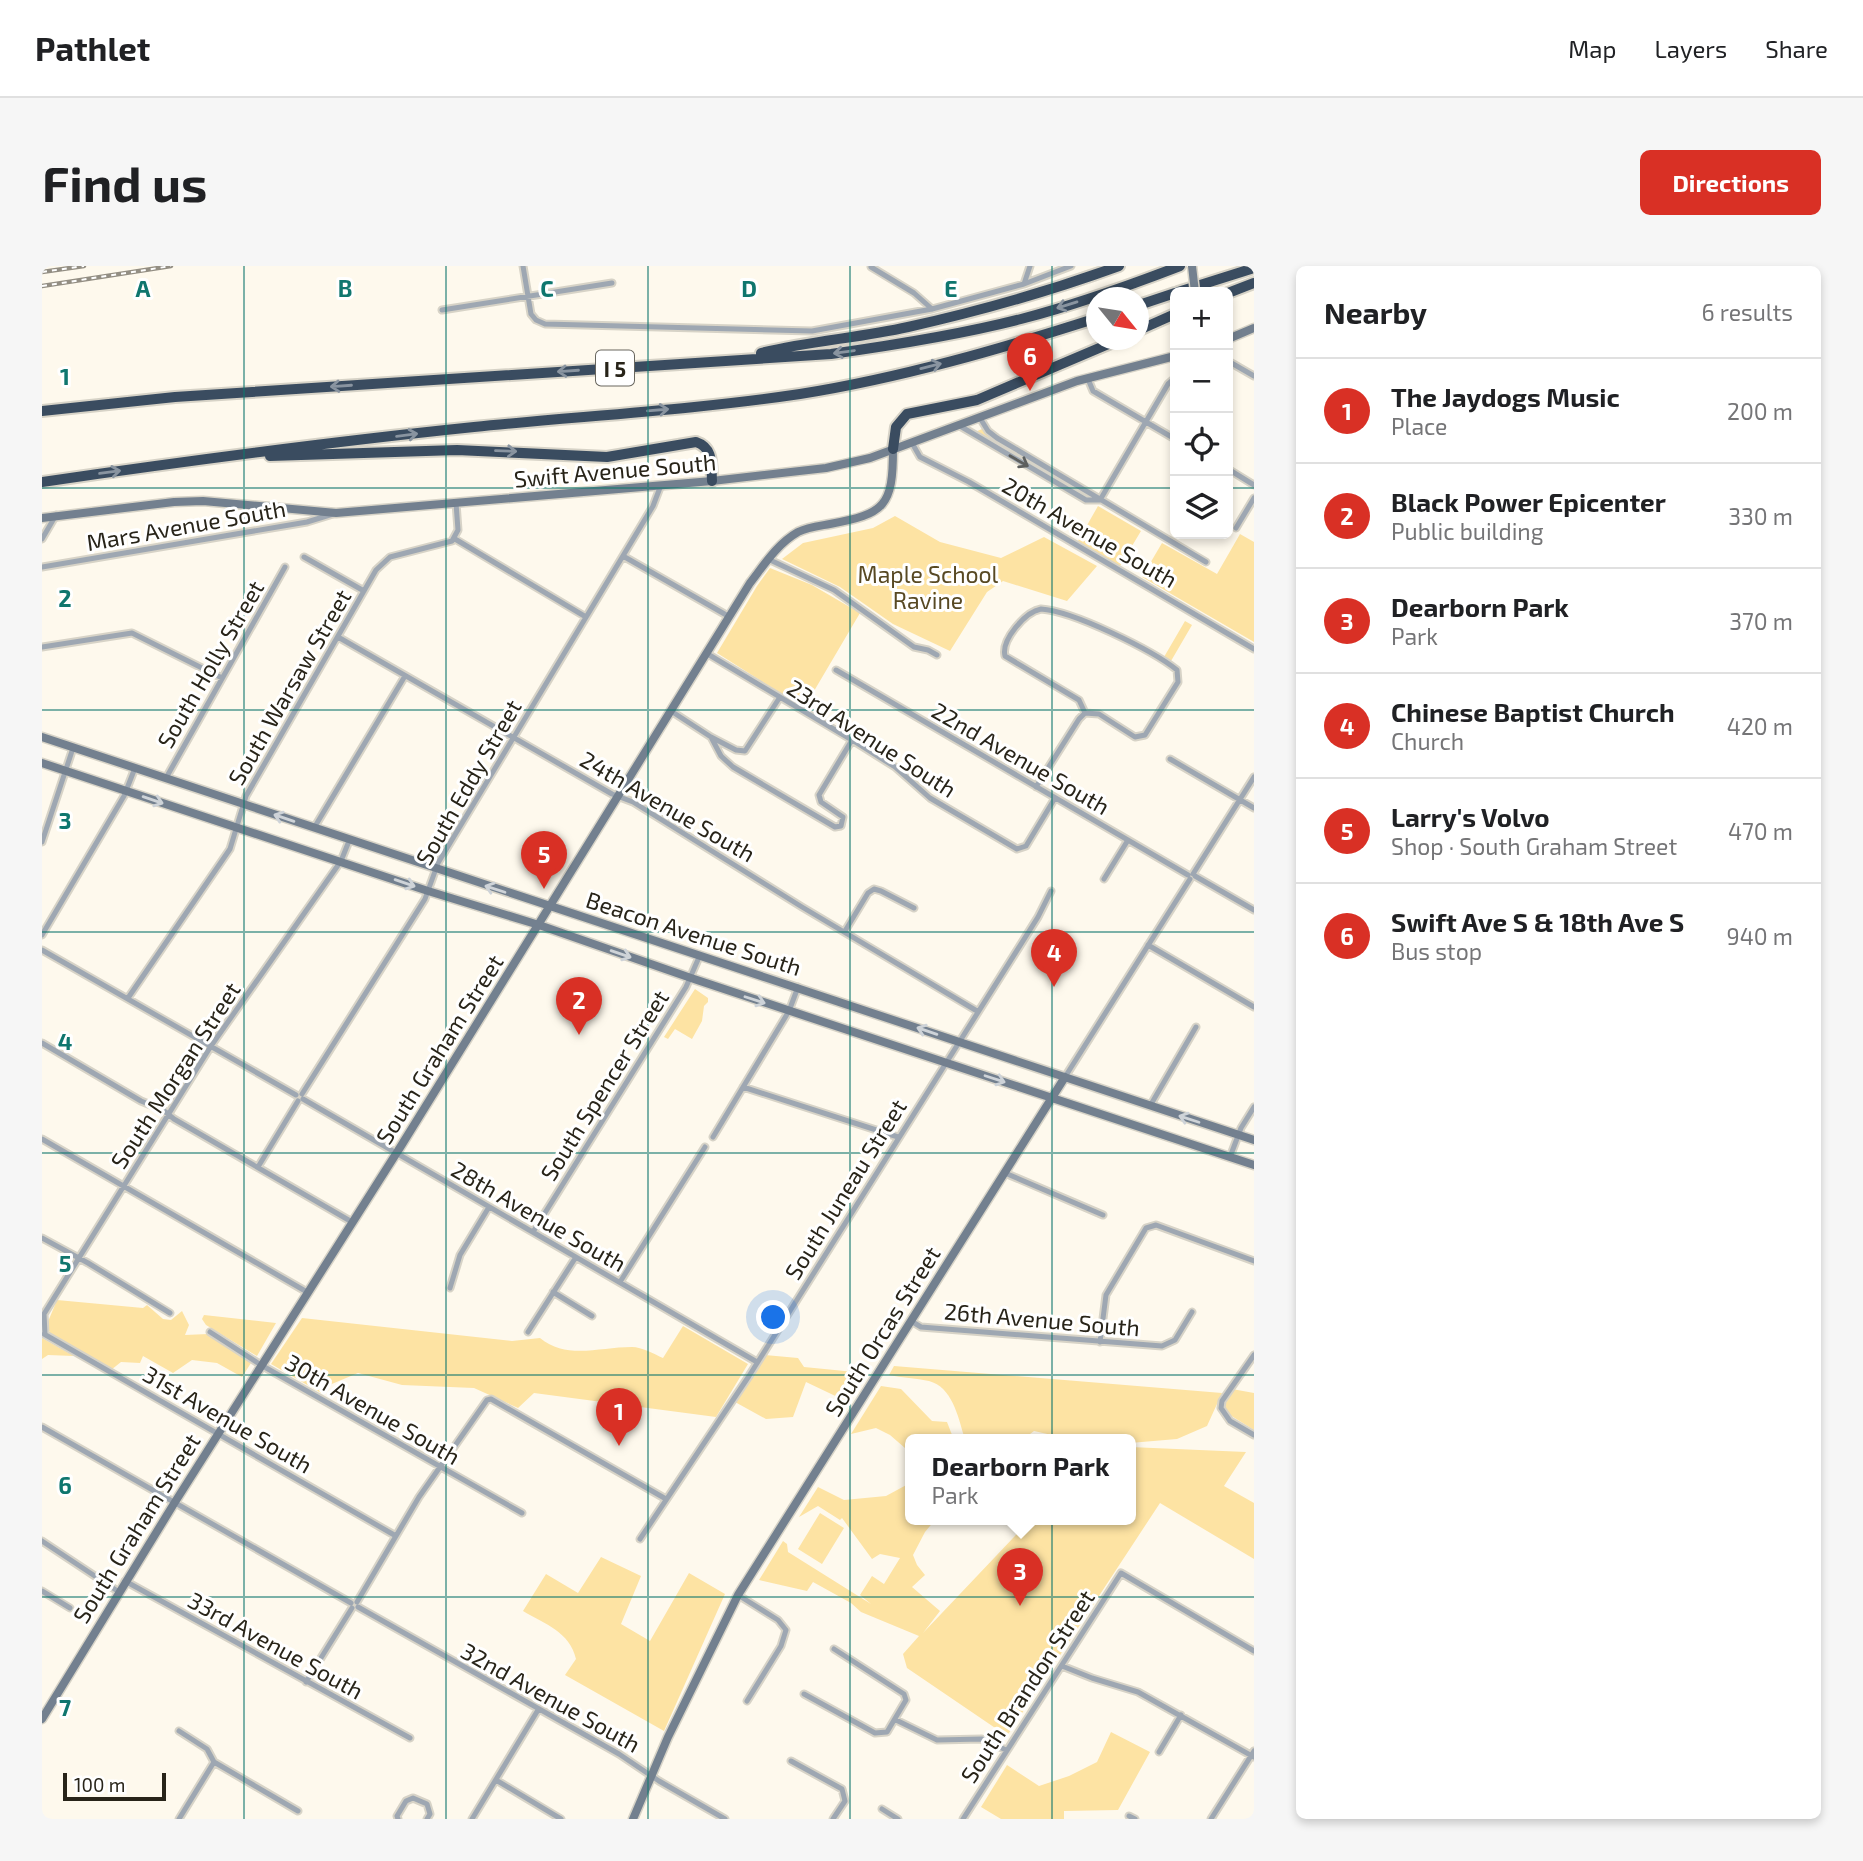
<!DOCTYPE html>
<html lang="en">
<head>
<meta charset="utf-8">
<style>
	:root { --surface:#fff; --page:#f6f6f6; --text:#202124; --muted:#757577; --line:#e0e0e0; --accent:#d93025 }
	body { margin:0; font-family:"Exo 2",sans-serif; background:var(--page); color:var(--text) }
	.controls { position:absolute; right:21px; top:21px; display:grid; overflow:hidden; border-radius:10px; box-shadow:0 4px 10px #0003 }
	.controls button { width:63px; height:63px; display:grid; place-items:center; padding:0; border:0; border-bottom:2px solid var(--line); background:var(--surface); color:var(--text); font:35px sans-serif }
	.compass { position:absolute; left:1044px; top:21px; width:63px; height:63px; border-radius:50%; background:var(--surface); box-shadow:0 4px 10px #0003; rotate:120deg }
	.scale { position:absolute; left:21px; bottom:18px; width:103px; box-sizing:border-box; padding-left:7px; border:4px solid #282419; border-top:0; font-size:19px; line-height:24px; white-space:nowrap; color:#282419; -webkit-text-stroke:5px #fff; paint-order:stroke }
	.you { position:absolute; left:732px; top:1052px; width:24px; height:24px; margin:-18px; border:5px solid #fff; border-radius:50%; background:#1a73e8; box-shadow:0 0 0 10px #1a73e833 }
	.badge { display:grid; place-items:center; width:46px; height:46px; border-radius:50%; background:var(--accent); color:#fff; font-size:23px; font-weight:700 }
	.pin { position:absolute; translate:-50% -58px; filter:drop-shadow(0 2px 4px #0008) }
	.pin::after { content:''; position:absolute; top:37px; width:24px; height:21px; background:inherit; clip-path:polygon(0 0,100% 0,50% 100%) }
	.popup { position:absolute; left:863px; top:1168px; width:231px; height:91px; box-sizing:border-box; display:grid; place-content:center; border-radius:10px; background:var(--surface); filter:drop-shadow(0 2px 5px #0005); font-size:23px; white-space:nowrap; color:var(--muted) }
	.popup b { font-size:26px; color:var(--text) }
	.popup::after { content:''; position:absolute; left:50%; top:100%; margin-left:-14px; border:14px solid transparent; border-top-color:var(--surface) }
	.list { margin:0; padding:0; list-style:none }
	h2 { display:flex; justify-content:space-between; align-items:center; height:91px; margin:0; padding:0 28px; font-size:30px }
	h2 small { font-size:23px; font-weight:400; color:var(--muted) }
	.list li { display:grid; grid-template-columns:46px 1fr auto; gap:21px; align-items:center; box-sizing:border-box; height:105px; padding:0 28px; border-top:2px solid var(--line) }
	.list b { display:block; font-size:26px; white-space:nowrap }
	.list p { margin:0; font-size:23px; white-space:nowrap; color:var(--muted) }
	.list em { font-size:23px; font-style:normal; color:var(--muted) }
	.icon { flex:none; width:38px; height:38px; fill:none; stroke:currentColor; stroke-width:2; stroke-linecap:round; stroke-linejoin:round }
	.map { position:relative; flex:none; width:1212px; height:1553px; overflow:hidden; border-radius:10px }
	header { display:flex; align-items:center; gap:42px; box-sizing:border-box; height:98px; padding:0 35px; background:var(--surface); border-bottom:2px solid var(--line) }
	header strong { font-size:33px }
	nav { display:flex; gap:38px; margin-inline-start:auto; font-size:24px }
	.intro { display:flex; align-items:center; justify-content:space-between; box-sizing:border-box; height:168px; padding:0 42px }
	h1 { margin:0; font-size:49px }
	.button { padding:18px 32px; border-radius:10px; background:var(--accent); color:#fff; font-size:24px; font-weight:700 }
	main { display:flex; gap:42px; padding:0 42px }
	aside { flex:1; background:var(--surface); border-radius:10px; box-shadow:0 4px 10px #0003 }
	.map>svg:first-child { display:block }
</style>
</head>
<body>
<header>
<strong>Pathlet</strong>
<nav><a>Map</a><a>Layers</a><a>Share</a></nav>
</header>
<div class="intro"><h1>Find us</h1><a class="button">Directions</a></div>
<main>
<div class="map">
<svg width="1212" height="1553" viewBox="0 0 1212 1553">
	<rect width="100%" height="100%" fill="#fef9ed"/>
	<!-- green -->
	<path fill="#fde3a3" d="M940 163 943 167 1021 212 1049 232 1044 231 933 166Z
		M1056 240 1099 265 1078 300 1036 275Z
		M853 250 898 276 959 292 1002 271 1055 300 1025 335 961 315 945 326 908 385 851 358 798 321 740 293 761 277 831 262Z
		M1198 268 1212 276V376L1100 311 1120 277 1175 308Z
		M728 302 770 319 818 347 762 442 675 387 715 320Z
		M1143 355 1150 359 1129 395 1122 391Z
		M653 723 666 732V736L662 740 660 755 650 773 633 763 626 773 622 771Z
		M15 1034 101 1042 105 1039 121 1053 129 1054 140 1045 147 1059 143 1069 166 1068 209 1097 200 1111 175 1097 150 1094 131 1107 101 1090 98 1097 79 1096 69 1104 8 1068 5 1058Z
		M162 1049 234 1057 215 1090 164 1059 160 1053Z
		M260 1052 470 1075 498 1072C525 1094 557 1081 590 1081 600 1081 612 1088 621 1092L641 1060 706 1098 674 1151 492 1127 476 1142 432 1122 360 1119 316 1107 285 1120 279 1127 229 1098Z
		M0 1072 32 1090 6 1089 0 1093Z
		M723 1089 756 1092 762 1101 823 1107 806 1136 764 1116 751 1151 724 1153 693 1136Z
		M852 1100 1180 1127 1165 1160 1135 1173 1088 1177V1174H1032L992 1165 988 1168V1174H954V1171L922 1170C916 1150 910 1121 887 1115 874 1112 860 1112 847 1109Z
		M839 1120 859 1123 890 1155 905 1156 912 1174H868V1181L863 1182 848 1169 834 1162 809 1168Z
		M1190 1123 1212 1127V1164L1183 1146 1182 1136Z
		M1088 1181 1204 1186 1182 1220 1212 1237V1293L1118 1237 965 1470 865 1402 861 1388 877 1370 819 1346 809 1337 771 1316 765 1325 717 1314 741 1275 745 1278 746 1286 829 1338 818 1329 830 1310 842 1318 858 1292 838 1288 830 1293 800 1252 798 1254 776 1240 757 1251 776 1221 802 1234 844 1230 868 1217V1254H893L883 1266 871 1289 875 1299 883 1309 870 1321 898 1345 881 1367 988 1254H1088Z
		M778 1247 802 1262 780 1298 756 1283Z
		M559 1291 599 1310 579 1358 608 1375 647 1307 683 1328 622 1465 523 1409 534 1393C528 1366 503 1358 481 1345L504 1308 536 1327Z
		M1069 1466 1108 1486 1076 1544 1022 1545V1553H959L939 1541 965 1499 997 1520 1027 1510 1055 1496Z"/>
	<g fill="none" stroke-linecap="round" stroke-linejoin="round">
		<!-- street casing -->
		<g stroke="#d7d3c7" stroke-width="9">
			<path id="street" d="M481 0 489 48 494 54 503 58 770 65 890 43 982 18 1029 0
				M829 1 872 27 890 43
				M982 18 988 0
				M400 44 570 17
				M1186 95 1212 110
				M1046 113 1051 125 1133 173
				M938 152 946 165 955 172 1164 296
				M918 160 1044 234H1058
				M870 177 878 191 927 216 1212 383
				M1186 203 1212 219
				M1058 234 1126 118 1133 112
				M1194 262 1212 232
				M0 273 14 249
				M413 273 544 351
				M581 290 686 350
				M262 291 322 325
				M726 293 792 324 872 381 886 384 895 389
				M0 301 265 256 291 248
				M999 343C1031 345 1110 384 1135 404L1136 416 1103 469 1093 471 1057 448 1043 447 1037 434 963 390C959 374 983 346 999 343Z
				M296 371 570 528 591 536 760 641 935 745
				M0 381 90 367 180 412
				M664 387 810 474 853 501 888 532 975 583 984 580 1013 532
				M794 404 1146 609
				M629 445 669 471 679 490 691 501 793 561 799 560 801 551 779 536 777 529 810 474
				M669 471 694 484 703 485 738 431
				M1128 493 1212 542
				M124 512 243 301
				M994 521 1037 453 1043 447
				M272 562 363 410
				M0 576 31 482
				M1151 608 1212 511
				M1153 610 1212 644
				M1062 613 1086 574
				M803 665 826 627 832 623 839 625 872 642
				M0 669 82 530 93 502
				M1106 679 1212 741
				M0 684 254 829
				M86 732 188 583 204 530 334 304 348 291 410 275 416 264 414 237
				M0 777 99 835 121 844 132 853 310 956
				M1023 811 1148 613
				M701 821 856 871
				M260 828 383 633 396 597 611 240 619 219
				M261 833 715 1096
				M1108 840 1154 761
				M671 871 747 745 756 721
				M0 873 265 1026
				M1188 891 1199 862 1212 841
				M216 901 256 835
				M963 907 1061 949
				M491 966 644 721 658 689
				M0 972 46 997 128 1047
				M578 1016 663 881
				M408 1022 418 989 447 941
				M511 1026 550 1050
				M869 1055 879 1061 1120 1080 1133 1074 1150 1046
				M168 1066 219 1099 480 1247
				M486 1066 534 991
				M2 1068 354 1270
				M3 1068 2 1048 169 780 299 595 307 575
				M1058 1076 1064 1029 1104 962 1114 959 1212 995
				M1212 1089 1180 1135 1179 1142 1188 1155 1212 1169
				M0 1161 309 1337
				M598 1273 707 1110 996 651 1009 625
				M0 1275 77 1326
				M83 1315 368 1472
				M0 1325 28 1342
				M696 1329 736 1354 744 1364 739 1380 705 1435
				M315 1336 377 1231 445 1134 449 1133 624 1233
				M316 1341 577 1488 617 1515 683 1553
				M1020 1400 1050 1412 1096 1426 1212 1491
				M264 1416 310 1342
				M762 1428 833 1467 845 1466 864 1434 862 1428 792 1383
				M854 1454 895 1474 940 1473 964 1484
				M137 1465 165 1483 172 1496 256 1545
				M1117 1486 1139 1449
				M749 1495 800 1523 803 1535 791 1553
				M454 1514 519 1553
				M840 1543 856 1553
				M1087 1550 1093 1553
				M137 1553 172 1496
				M356 1553 355 1550 364 1535 371 1532 385 1538 388 1548 385 1553
				M430 1553 496 1444
				M921 1553 1079 1307 1212 1385
				M1169 1553 1212 1485"/>
		</g>
		<!-- secondary casing -->
		<g stroke="#d7d3c7" stroke-width="11">
			<path id="secondary" d="M1186 73 1212 62
				M0 252 132 236 161 235 294 247 670 215 784 202 828 192 1035 115 1133 90
				M0 471 1212 874
				M0 497 386 625 497 659 649 712 1212 899
				M0 1453 133 1236 359 880 708 317C722 299 735 278 756 266 766 261 777 260 788 258 843 248 851 240 851 183
				M591 1553 626 1471 696 1329 1023 811"/>
		</g>
		<!-- highway casing -->
		<g stroke="#d7d3c7" stroke-width="14">
			<path id="highway" d="M1136 26 1212 2
				M1186 27 1212 17
				M1097 39 1133 27
				M1097 64 1133 48
				M719 87C767 75 817 72 866 61 938 45 1008 25 1077 0
				M0 145 133 131 789 88C853 79 917 69 979 53 1033 39 1086 20 1138 0
				M851 183 854 161 865 148 935 134 1076 74
				M228 190 415 184 565 191 654 176C672 182 669 199 670 215
				M0 216C144 195 287 176 432 161 540 150 650 144 758 128 859 112 958 83 1055 52"/>
		</g>
		<!-- street -->
		<use href="#street" stroke="#9ea7b2" stroke-width="5"/>
		<!-- secondary -->
		<use href="#secondary" stroke="#73808f" stroke-width="8"/>
		<!-- highway -->
		<use href="#highway" stroke="#3a4c60" stroke-width="10"/>
		<!-- rail casing -->
		<g stroke="#938e83" stroke-width="4.5">
			<path id="rail" d="M0 6 42 0
				M0 20 129 0"/>
		</g>
		<!-- rail -->
		<use href="#rail" stroke="#fff" stroke-width="2" stroke-dasharray="5" stroke-linecap="butt"/>
		<!-- secondary-bridge casing -->
		<g stroke="#d7d3c7" stroke-width="11" stroke-linecap="butt">
			<path id="secondary-bridge" d="M1150 0 1153 26"/>
		</g>
		<!-- secondary-bridge -->
		<use href="#secondary-bridge" stroke="#73808f" stroke-width="8"/>
	</g>
	<!-- one-way arrows -->
	<defs><path id="oneway-shaft" d="M-6 0H5M1.5-3L5.5 0L1.5 3" fill="none" stroke-width="1.6" stroke-linecap="round" stroke-linejoin="round" transform="scale(1.75)"/></defs>
	<g stroke="#8994a0">
		<use href="#oneway-shaft" transform="translate(1025 39) rotate(163)"/>
		<use href="#oneway-shaft" transform="translate(802 86) rotate(172)"/>
		<use href="#oneway-shaft" transform="translate(889 100) rotate(-14)"/>
		<use href="#oneway-shaft" transform="translate(526 105) rotate(176)"/>
		<use href="#oneway-shaft" transform="translate(299 120) rotate(176)"/>
		<use href="#oneway-shaft" transform="translate(616 144) rotate(-5)"/>
		<use href="#oneway-shaft" transform="translate(365 169) rotate(-7)"/>
		<use href="#oneway-shaft" transform="translate(464 185) rotate(2)"/>
		<use href="#oneway-shaft" transform="translate(68 206) rotate(-8)"/>
	</g>
	<use stroke="#5d5f5e" href="#oneway-shaft" transform="translate(977 195) rotate(30)"/>
	<g stroke="#ced3d8">
		<use href="#oneway-shaft" transform="translate(111 534) rotate(19)"/>
		<use href="#oneway-shaft" transform="translate(242 552) rotate(-161)"/>
		<use href="#oneway-shaft" transform="translate(363 617) rotate(19)"/>
		<use href="#oneway-shaft" transform="translate(453 623) rotate(-162)"/>
		<use href="#oneway-shaft" transform="translate(579 688) rotate(19)"/>
		<use href="#oneway-shaft" transform="translate(713 734) rotate(18)"/>
		<use href="#oneway-shaft" transform="translate(885 765) rotate(-161)"/>
		<use href="#oneway-shaft" transform="translate(953 813) rotate(18)"/>
		<use href="#oneway-shaft" transform="translate(1147 853) rotate(-162)"/>
	</g>
	<!-- grid -->
	<path fill="none" stroke="#0f766e" stroke-width="2" stroke-opacity="0.55" d="M202 0V1553M404 0V1553M606 0V1553M808 0V1553M1010 0V1553M0 222H1133M1186 222H1212M0 444H1212M0 666H1212M0 887H1212M0 1109H1212M0 1331H1212"/>
	<g text-anchor="middle" dominant-baseline="central" stroke-width="6" stroke-linejoin="round" paint-order="stroke">
		<!-- shield labels -->
		<rect fill="#fff" stroke="#68665e" stroke-width="2" x="554" y="84.5" width="38" height="35" rx="5"/>
		<g font-size="21" font-weight="bold" fill="#282419">
			<text x="573" y="102">I 5</text>
		</g>
		<!-- street labels -->
		<g font-size="23" fill="#282419" stroke="#fff">
			<text transform="translate(573 204) rotate(-5)">Swift Avenue South</text>
			<text transform="translate(144 259) rotate(-10)">Mars Avenue South</text>
			<text transform="translate(1048 266) rotate(30)">20th Avenue South</text>
			<text transform="translate(168 398) rotate(-60)">South Holly Street</text>
			<text transform="translate(247 421) rotate(-60)">South Warsaw Street</text>
			<text transform="translate(830 472) rotate(33)">23rd Avenue South</text>
			<text transform="translate(979 492) rotate(30)">22nd Avenue South</text>
			<text transform="translate(426 516) rotate(-60)">South Eddy Street</text>
			<text transform="translate(626 540) rotate(30)">24th Avenue South</text>
			<text transform="translate(652 667) rotate(18)">Beacon Avenue South</text>
			<text transform="translate(397 783) rotate(-58)">South Graham Street</text>
			<text transform="translate(133 809) rotate(-57)">South Morgan Street</text>
			<text transform="translate(562 819) rotate(-58)">South Spencer Street</text>
			<text transform="translate(803 923) rotate(-58)">South Juneau Street</text>
			<text transform="translate(497 950) rotate(30)">28th Avenue South</text>
			<text transform="translate(1000 1053) rotate(5)">26th Avenue South</text>
			<text transform="translate(840 1065) rotate(-58)">South Orcas Street</text>
			<text transform="translate(331 1143) rotate(30)">30th Avenue South</text>
			<text transform="translate(186 1153) rotate(30)">31st Avenue South</text>
			<text transform="translate(94 1262) rotate(-58)">South Graham Street</text>
			<text transform="translate(234 1379) rotate(29)">33rd Avenue South</text>
			<text transform="translate(985 1420) rotate(-57)">South Brandon Street</text>
			<text transform="translate(509 1431) rotate(29)">32nd Avenue South</text>
		</g>
		<!-- park labels -->
		<g font-size="23" fill="#584923" stroke="#fff">
			<text x="886" y="308">Maple School<tspan x="886" dy="26">Ravine</tspan></text>
		</g>
	</g>
	<g font-size="23" text-anchor="middle" font-weight="bold" fill="#0f766e" stroke="#fff" stroke-width="6" stroke-linejoin="round" paint-order="stroke">
		<text x="101" y="31">A</text>
		<text x="303" y="31">B</text>
		<text x="505" y="31">C</text>
		<text x="707" y="31">D</text>
		<text x="909" y="31">E</text>
		<text x="23" y="119">1</text>
		<text x="23" y="341">2</text>
		<text x="23" y="563">3</text>
		<text x="23" y="784">4</text>
		<text x="23" y="1006">5</text>
		<text x="23" y="1228">6</text>
		<text x="23" y="1450">7</text>
	</g>
</svg>
<div class="controls">
<button>+</button>
<button>−</button>
<button><svg class="icon" aria-label="locate" viewBox="0 0 24 24"><circle cx="12" cy="12" r="6"/><path d="M12 2v4M12 18v4M2 12h4M18 12h4"/></svg></button>
<button><svg class="icon" aria-label="layers" viewBox="0 0 24 24"><path d="M12 4l9 5-9 5-9-5zM3 14l9 5 9-5"/></svg></button>
</div>
<svg class="compass" viewBox="-18 -18 36 36"><path d="M0-13l5 13h-10z" fill="#e53935"/><path d="M0 13l5-13h-10z" fill="#757577"/></svg>
<div class="scale">100 m</div>
<div class="you"></div>
<div class="pin badge" style="left:577px;top:1180px">1</div>
<div class="pin badge" style="left:537px;top:769px">2</div>
<div class="pin badge" style="left:978px;top:1340px">3</div>
<div class="popup"><b>Dearborn Park</b>Park</div>
<div class="pin badge" style="left:1012px;top:721px">4</div>
<div class="pin badge" style="left:502px;top:623px">5</div>
<div class="pin badge" style="left:988px;top:125px">6</div>
</div>
<aside>
<h2>Nearby<small>6 results</small></h2>
<ul class="list">
<li><span class="badge">1</span><div><b>The Jaydogs Music</b><p>Place</p></div><em>200 m</em></li>
<li><span class="badge">2</span><div><b>Black Power Epicenter</b><p>Public building</p></div><em>330 m</em></li>
<li><span class="badge">3</span><div><b>Dearborn Park</b><p>Park</p></div><em>370 m</em></li>
<li><span class="badge">4</span><div><b>Chinese Baptist Church</b><p>Church</p></div><em>420 m</em></li>
<li><span class="badge">5</span><div><b>Larry's Volvo</b><p>Shop · South Graham Street</p></div><em>470 m</em></li>
<li><span class="badge">6</span><div><b>Swift Ave S &amp; 18th Ave S</b><p>Bus stop</p></div><em>940 m</em></li>
</ul>
</aside>
</main>
</body>
</html>
